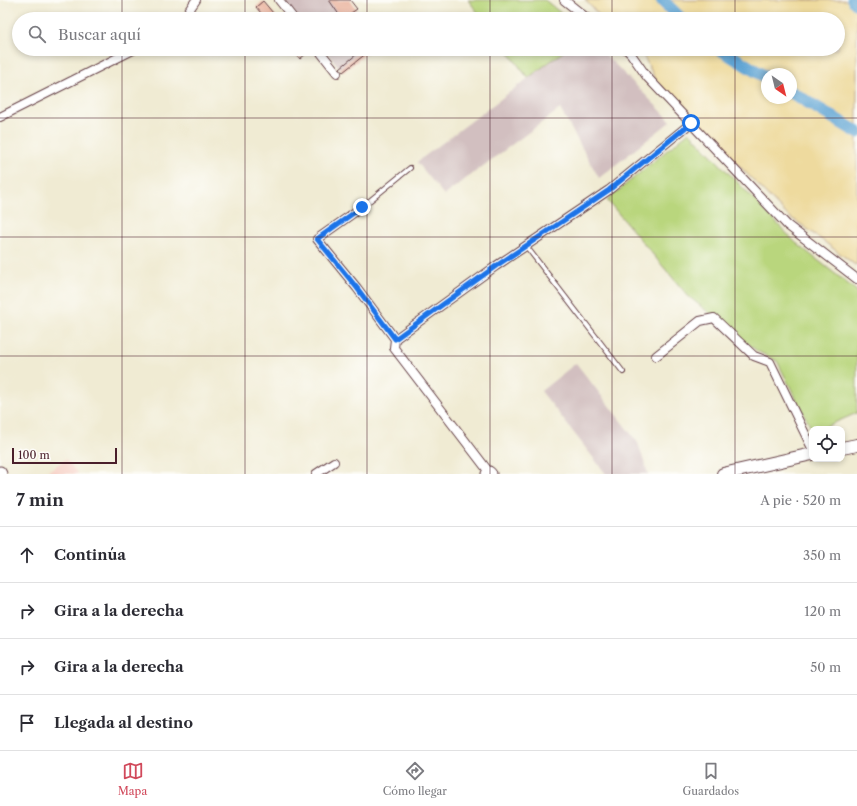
<!DOCTYPE html>
<html lang="es">
<head>
<meta charset="utf-8">
<style>
	:root { --surface:#fff; --page:#f2f2f3; --text:#2b2b33; --muted:#7c7c81; --line:#e1e1e2; --accent:#d1495b }
	body { margin:0; font-family:"Libre Caslon Text",serif; background:var(--page); color:var(--text) }
	.controls { position:absolute; right:12px; bottom:12px; display:grid; overflow:hidden; border-radius:8px; box-shadow:0 2px 6px #0003 }
	.controls button { width:36px; height:36px; display:grid; place-items:center; padding:0; border:0; border-bottom:1px solid var(--line); background:var(--surface); color:var(--text); font:20px sans-serif }
	.compass { position:absolute; left:761px; top:68px; width:36px; height:36px; border-radius:50%; background:var(--surface); box-shadow:0 2px 6px #0003; rotate:145deg }
	.scale { position:absolute; left:12px; bottom:10px; width:105px; box-sizing:border-box; padding-left:4px; border:2px solid #4a1f2b; border-top:0; font-size:11px; line-height:14px; white-space:nowrap; color:#4a1f2b; -webkit-text-stroke:3px #fdfcf7; paint-order:stroke }
	.stop { position:absolute; width:12px; height:12px; margin:-9px; border:3px solid #1a73e8; border-radius:50%; background:#fff }
	.stop.end { background:#1a73e8; border-color:#fff; box-shadow:0 1px 4px #0008 }
	.list { margin:0; padding:0; list-style:none }
	h2 { display:flex; justify-content:space-between; align-items:center; height:52px; margin:0; padding:0 16px; font-size:17px }
	h2 small { font-size:13px; font-weight:400; color:var(--muted) }
	.list li { display:grid; grid-template-columns:26px 1fr auto; gap:12px; align-items:center; box-sizing:border-box; height:56px; padding:0 16px; border-top:1px solid var(--line) }
	.list b { display:block; font-size:15px; white-space:nowrap }
	.list em { font-size:13px; font-style:normal; color:var(--muted) }
	.icon { flex:none; width:22px; height:22px; fill:none; stroke:currentColor; stroke-width:2; stroke-linecap:round; stroke-linejoin:round }
	.map { position:relative; flex:none; width:857px; height:474px; overflow:hidden }
	.search { position:absolute; background:var(--surface); box-shadow:0 2px 6px #0003; left:12px; right:12px; top:12px; height:44px; display:flex; align-items:center; gap:10px; box-sizing:border-box; padding:0 14px; border-radius:22px; color:var(--muted); font-size:15px }
	.sheet { height:276px; background:var(--surface) }
	nav { display:flex; justify-content:space-around; align-items:center; box-sizing:border-box; height:56px; border-top:1px solid var(--line); background:var(--surface); font-size:11px; color:var(--muted) }
	nav a { display:grid; justify-items:center; gap:2px }
	nav .on { color:var(--accent) }
	.map>svg:first-child { display:block }
</style>
</head>
<body>
<div class="map">
<svg width="857" height="474" viewBox="0 0 857 474">
	<rect width="100%" height="100%" fill="#fdfcf7"/>
	<filter id="ink" filterUnits="userSpaceOnUse"><feTurbulence type="fractalNoise" baseFrequency=".025" numOctaves="2"/><feDisplacementMap in="SourceGraphic" scale="8" xChannelSelector="R" yChannelSelector="G"/><feConvolveMatrix kernelMatrix="1 2 1 2 8 2 1 2 1" color-interpolation-filters="sRGB"/></filter>
	<filter id="wash" filterUnits="userSpaceOnUse"><feTurbulence type="fractalNoise" baseFrequency=".012" numOctaves="4" result="noise"/><feDisplacementMap in="SourceGraphic" scale="16" xChannelSelector="R" yChannelSelector="G"/><feGaussianBlur stdDeviation="0.9" result="paint"/><feColorMatrix in="noise" values="0 0 0 0 0 0 0 0 0 0 0 0 0 0 0 0 0 1.4 0 .05"/><feComposite in="paint" operator="in"/></filter>
	<g filter="url(#wash)">
		<rect width="100%" height="100%" fill="#f0ebd3"/>
		<!-- built -->
		<path fill="#f7d1c7" d="M66 459 78 474H44Z"/>
		<!-- industrial -->
		<path fill="#d2bfc0" d="M284 0H350L363 19H300Z
			M324 49H372L343 72Z
			M567 49H600L671 121 599 178 560 109 444 195 417 162Z
			M576 363 638 443 648 474H606L541 391Z"/>
		<!-- green -->
		<path fill="#b9d67d" stroke="#827a54" d="M468 0H545L568 19H483Z
			M506 49H567L528 78Z
			M689 132 796 243 857 291V413L820 429H812V430L777 361 757 351 688 296 607 200Z"/>
		<!-- sand -->
		<path fill="#eeda9e" stroke="#9c7c64" fill-rule="evenodd" d="M585 0H857V265L854 264 802 225 788 216 656 80 640 49H838V19H607L599 15ZM767 74H791V98H767Z"/>
		<g fill="none" stroke-linecap="round" stroke-linejoin="round">
			<!-- river -->
			<path stroke="#5ea4d4" stroke-width="13" d="M662 0 681 19
				M853 0 857 4
				M720 49 767 78
				M791 92 857 132"/>
		</g>
		<g id="blocks">
			<!-- building -->
			<path fill="#e9ae98" d="M329 0H350L357 9 342 19Z
				M263 1 278 19H266L256 7Z
				M292 49H304L307 53 300 59Z
				M363 49H366L368 52 343 72 340 68Z"/>
		</g>
	</g>
	<g filter="url(#ink)">
		<use href="#blocks" fill-opacity="0" stroke="#633e44" stroke-width="1"/>
		<g fill="none" stroke-linecap="round" stroke-linejoin="round">
			<!-- lane casing -->
			<g stroke="#633e44" stroke-width="6">
				<path id="lane" d="M362 207 410 168
					M526 246 623 372"/>
			</g>
			<!-- street casing -->
			<g stroke="#633e44" stroke-width="10">
				<path id="street" d="M279 0 294 19
					M564 0 588 19
					M183 19 196 0
					M318 49 337 73
					M626 49 631 54 647 77 787 225 857 279
					M0 117 135 49
					M362 207 317 239 357 288 395 339
					M656 356 700 321 714 318 754 356 770 362 812 448
					M489 472 394 348 395 339 496 266 609 190 691 123
					M316 474 334 462"/>
			</g>
			<!-- secondary casing -->
			<g stroke="#633e44" stroke-width="13">
				<path id="secondary" d="M0 472 1 474
					M487 474 489 472 491 474"/>
			</g>
			<!-- primary casing -->
			<g stroke="#633e44" stroke-width="14">
				<path id="primary" d="M842 448 857 445
					M723 474 812 454"/>
			</g>
			<!-- lane -->
			<use href="#lane" stroke="#fff" stroke-width="4"/>
			<!-- street -->
			<use href="#street" stroke="#fff" stroke-width="8"/>
			<!-- secondary -->
			<use href="#secondary" stroke="#fff" stroke-width="11"/>
			<!-- primary -->
			<use href="#primary" stroke="#fff" stroke-width="12"/>
		</g>
	</g>
	<g fill="none" stroke-linecap="round" stroke-linejoin="round" filter="url(#ink)">
		<!-- route -->
		<path stroke="#1a73e8" stroke-width="5" d="M362 207 317 239 357 288 395 339 496 266 609 190 691 123"/>
	</g>
	<!-- grid -->
	<path fill="none" stroke="#4a1f2b" stroke-width="1" stroke-opacity="0.55" d="M122 0V19M245 0V19M367 0V19M490 0V19M612 0V19M735 0V19M122 49V474M245 49V474M367 49V474M490 49V474M612 49V474M735 49V474M0 118H857M0 237H857M0 356H857"/>
</svg>
<div class="controls">
<button><svg class="icon" aria-label="locate" viewBox="0 0 24 24"><circle cx="12" cy="12" r="6"/><path d="M12 2v4M12 18v4M2 12h4M18 12h4"/></svg></button>
</div>
<svg class="compass" viewBox="-18 -18 36 36"><path d="M0-13l5 13h-10z" fill="#e53935"/><path d="M0 13l5-13h-10z" fill="#7c7c81"/></svg>
<div class="scale">100 m</div>
<div class="stop" style="left:691px;top:123px"></div>
<div class="stop end" style="left:362px;top:207px"></div>
<div class="search"><svg class="icon" aria-label="search" viewBox="0 0 24 24"><circle cx="10" cy="10" r="6"/><path d="M15 15l6 6"/></svg>Buscar aquí</div>
</div>
<section class="sheet">
<h2>7 min<small>A pie · 520 m</small></h2>
<ul class="list">
<li><svg class="icon" aria-label="ahead" viewBox="0 0 24 24"><path d="M12 20V5M6 11l6-6 6 6"/></svg><div><b>Continúa</b></div><em>350 m</em></li>
<li><svg class="icon" aria-label="right" viewBox="0 0 24 24"><path d="M7 20v-9h11M14 6l5 5-5 5"/></svg><div><b>Gira a la derecha</b></div><em>120 m</em></li>
<li><svg class="icon" aria-label="right" viewBox="0 0 24 24"><path d="M7 20v-9h11M14 6l5 5-5 5"/></svg><div><b>Gira a la derecha</b></div><em>50 m</em></li>
<li><svg class="icon" aria-label="arrive" viewBox="0 0 24 24"><path d="M6 21V4h12l-3 4 3 4H6"/></svg><div><b>Llegada al destino</b></div></li>
</ul>
</section>
<nav>
<a class="on"><svg class="icon" aria-label="map" viewBox="0 0 24 24"><path d="M3 6l6-2 6 2 6-2v14l-6 2-6-2-6 2zM9 4v14M15 6v14"/></svg>Mapa</a>
<a><svg class="icon" aria-label="directions" viewBox="0 0 24 24"><path d="M12 3l9 9-9 9-9-9zM9 14v-3h6M13 9l2 2-2 2"/></svg>Cómo llegar</a>
<a><svg class="icon" aria-label="saved" viewBox="0 0 24 24"><path d="M7 4h10v16l-5-4-5 4z"/></svg>Guardados</a>
</nav>
</body>
</html>
